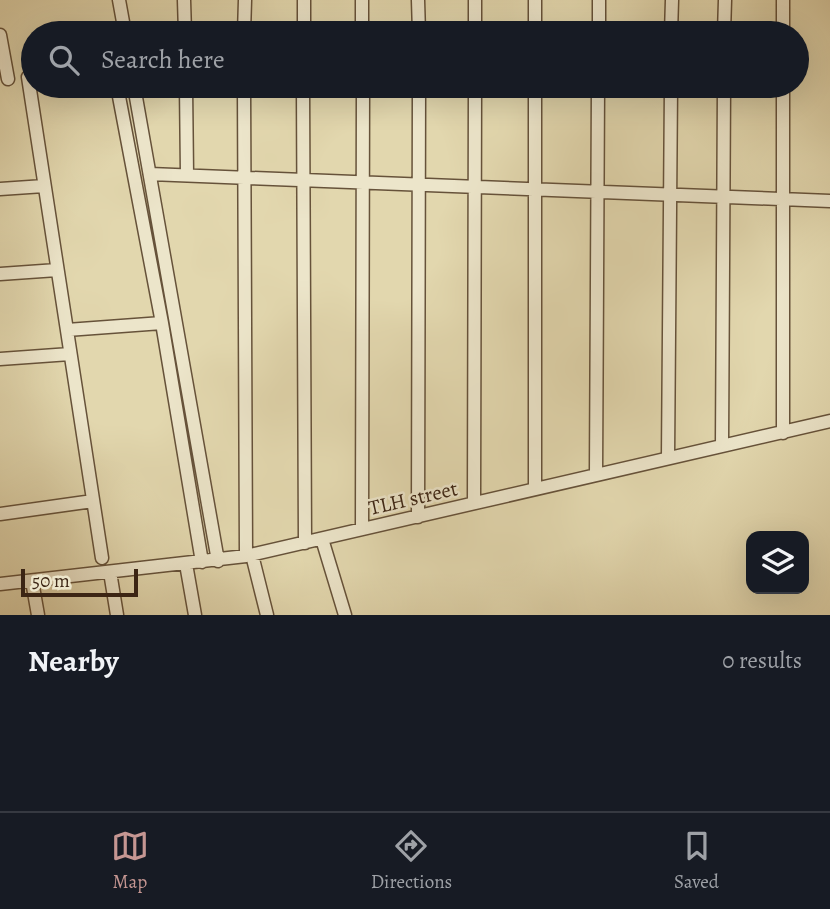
<!DOCTYPE html>
<html lang="en">
<head>
<meta charset="utf-8">
<style>
	:root { --surface:#171b24; --page:#20242c; --text:#f1f3f6; --muted:#9ea1a6; --line:#363941; --accent:#c59692 }
	body { margin:0; font-family:Alegreya,serif; background:var(--page); color:var(--text) }
	.controls { position:absolute; right:21px; bottom:21px; display:grid; overflow:hidden; border-radius:14px; box-shadow:0 7px 28px #0002 }
	.controls button { width:63px; height:63px; display:grid; place-items:center; padding:0; border:0; border-bottom:2px solid var(--line); background:var(--surface); color:var(--text); font:35px sans-serif }
	.scale { position:absolute; left:21px; bottom:18px; width:117px; box-sizing:border-box; padding-left:7px; border:4px solid #3c2514; border-top:0; font-size:19px; line-height:24px; white-space:nowrap; color:#3c2514; -webkit-text-stroke:5px #ece5ca; paint-order:stroke }
	.list { margin:0; padding:0; list-style:none }
	h2 { display:flex; justify-content:space-between; align-items:center; height:91px; margin:0; padding:0 28px; font-size:30px }
	h2 small { font-size:23px; font-weight:400; color:var(--muted) }
	.icon { flex:none; width:38px; height:38px; fill:none; stroke:currentColor; stroke-width:2; stroke-linecap:round; stroke-linejoin:round }
	.map { position:relative; flex:none; width:830px; height:615px; overflow:hidden }
	.search { position:absolute; background:var(--surface); box-shadow:0 7px 28px #0002; left:21px; right:21px; top:21px; height:77px; display:flex; align-items:center; gap:18px; box-sizing:border-box; padding:0 24px; border-radius:38px; color:var(--muted); font-size:26px }
	.sheet { height:196px; background:var(--surface) }
	nav { display:flex; justify-content:space-around; align-items:center; box-sizing:border-box; height:98px; border-top:2px solid var(--line); background:var(--surface); font-size:19px; color:var(--muted) }
	nav a { display:grid; justify-items:center; gap:4px }
	nav .on { color:var(--accent) }
	.map>svg:first-child { display:block }
</style>
</head>
<body>
<div class="map">
<svg width="830" height="615" viewBox="0 0 830 615">
	<rect width="100%" height="100%" fill="#e2d7ae"/>
	<filter id="stains"><feTurbulence type="fractalNoise" baseFrequency=".00286" numOctaves="4"/><feColorMatrix values="0 0 0 0 .2 0 0 0 0 .09 0 0 0 0 .02 0 0 0 .5 -.17"/></filter>
	<radialGradient id="worn" r=".72"><stop offset=".6" stop-color="#630" stop-opacity="0"/><stop offset="1" stop-color="#630" stop-opacity=".3"/></radialGradient>
	<g fill="none" stroke-linecap="round" stroke-linejoin="round">
		<!-- street casing -->
		<g stroke="#66523a" stroke-width="15">
			<path id="street" d="M119 0 125 33
				M184 0 185 33
				M362 0V33
				M418 0 419 33
				M475 0V33
				M535 0V33
				M244 33 245 0
				M304 33V0
				M599 33V0
				M671 33 672 0
				M724 33 725 0
				M783 33V0
				M0 35 8 79
				M28 77 102 558
				M117 86 162 323 202 562
				M134 86 218 561
				M186 86 187 175
				M244 86 246 556
				M303 86 305 543
				M535 86V489
				M150 174 830 201
				M0 189 44 186
				M0 274 57 270
				M67 330 162 323
				M0 359 70 354
				M783 433V86
				M722 445 724 86
				M668 458 671 86
				M596 475 598 86
				M474 503 475 86
				M0 514 93 501
				M418 517 419 86
				M362 529 363 86
				M322 539 345 615
				M252 555 267 615
				M186 564 195 615
				M110 572 117 615
				M32 581 38 615
				M0 584 246 556 830 421"/>
		</g>
		<!-- street -->
		<use href="#street" stroke="#ece5ca" stroke-width="12"/>
	</g>
	<g text-anchor="middle" dominant-baseline="central" stroke-width="5" stroke-linejoin="round" paint-order="stroke">
		<!-- street labels -->
		<g font-size="21" fill="#3c2514" stroke="#ece5ca">
			<text transform="translate(413 498) rotate(-13)">TLH street</text>
		</g>
	</g>
	<rect width="100%" height="100%" filter="url(#stains)"/>
	<rect width="100%" height="100%" fill="url(#worn)"/>
</svg>
<div class="controls">
<button><svg class="icon" aria-label="layers" viewBox="0 0 24 24"><path d="M12 4l9 5-9 5-9-5zM3 14l9 5 9-5"/></svg></button>
</div>
<div class="scale">50 m</div>
<div class="search"><svg class="icon" aria-label="search" viewBox="0 0 24 24"><circle cx="10" cy="10" r="6"/><path d="M15 15l6 6"/></svg>Search here</div>
</div>
<section class="sheet">
<h2>Nearby<small>0 results</small></h2>
<ul class="list">
</ul>
</section>
<nav>
<a class="on"><svg class="icon" aria-label="map" viewBox="0 0 24 24"><path d="M3 6l6-2 6 2 6-2v14l-6 2-6-2-6 2zM9 4v14M15 6v14"/></svg>Map</a>
<a><svg class="icon" aria-label="directions" viewBox="0 0 24 24"><path d="M12 3l9 9-9 9-9-9zM9 14v-3h6M13 9l2 2-2 2"/></svg>Directions</a>
<a><svg class="icon" aria-label="saved" viewBox="0 0 24 24"><path d="M7 4h10v16l-5-4-5 4z"/></svg>Saved</a>
</nav>
</body>
</html>
